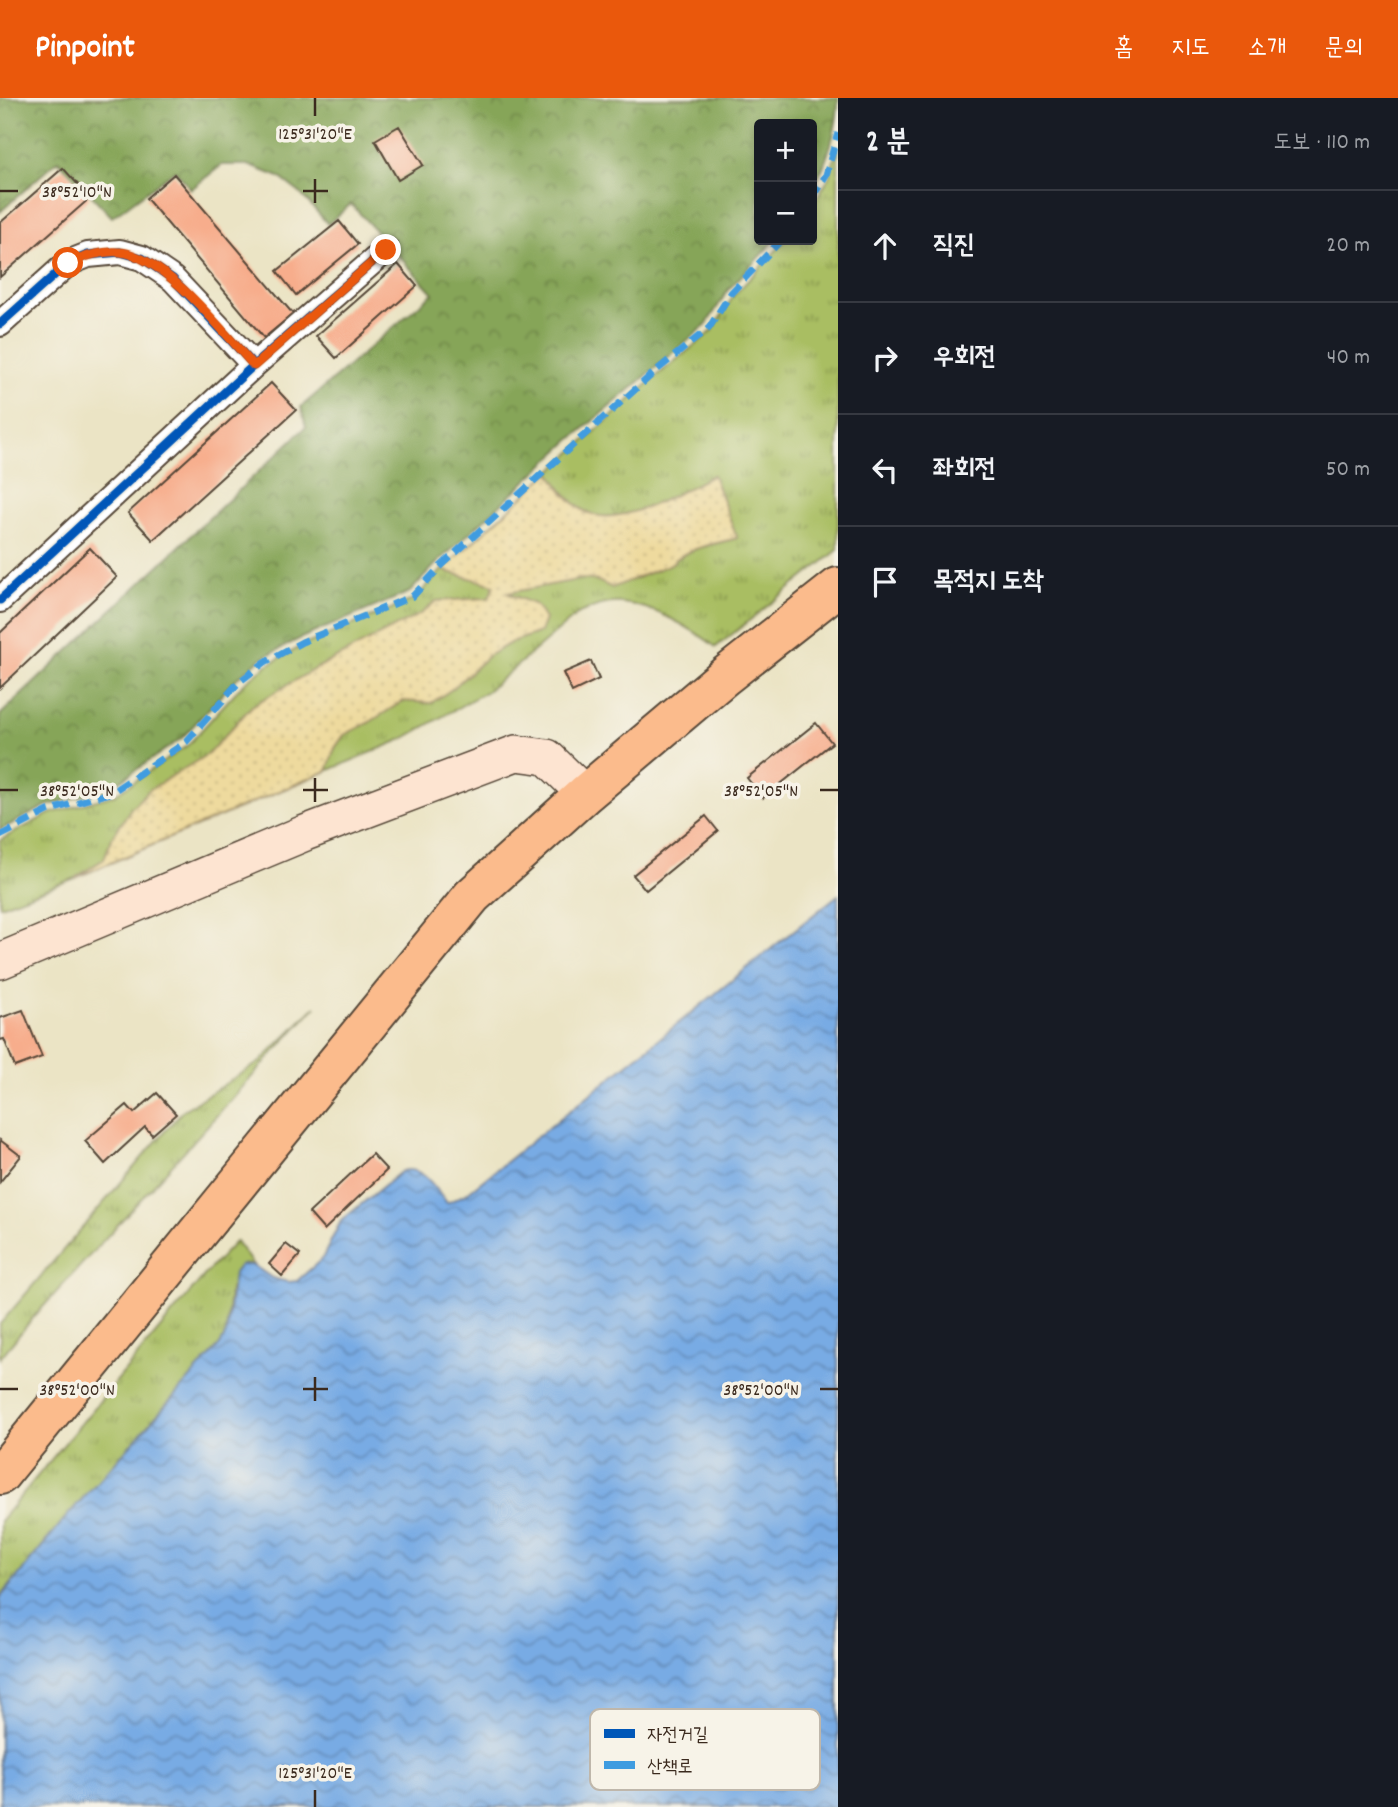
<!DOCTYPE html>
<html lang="ko">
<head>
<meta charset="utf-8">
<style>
	:root { --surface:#171b24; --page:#20242c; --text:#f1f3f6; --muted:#9ea1a6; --line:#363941; --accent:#ea580c }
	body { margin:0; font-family:Dekko,"Poor Story",sans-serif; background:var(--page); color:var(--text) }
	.controls { position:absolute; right:21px; top:21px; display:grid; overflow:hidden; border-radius:7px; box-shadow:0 4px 10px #0003 }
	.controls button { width:63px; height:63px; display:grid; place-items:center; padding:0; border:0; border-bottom:2px solid var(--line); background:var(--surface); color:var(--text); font:35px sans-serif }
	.stop { position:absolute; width:21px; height:21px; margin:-16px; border:5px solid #ea580c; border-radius:50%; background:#fff }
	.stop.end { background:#ea580c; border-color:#fff; box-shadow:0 2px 7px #0008 }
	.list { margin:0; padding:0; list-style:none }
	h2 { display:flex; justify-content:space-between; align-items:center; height:91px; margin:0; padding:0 28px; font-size:30px }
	h2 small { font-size:23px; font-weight:400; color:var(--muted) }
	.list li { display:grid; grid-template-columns:46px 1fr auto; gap:21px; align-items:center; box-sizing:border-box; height:112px; padding:0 28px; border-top:2px solid var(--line) }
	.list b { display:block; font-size:26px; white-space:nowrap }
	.list em { font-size:23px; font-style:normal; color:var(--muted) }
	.icon { flex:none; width:38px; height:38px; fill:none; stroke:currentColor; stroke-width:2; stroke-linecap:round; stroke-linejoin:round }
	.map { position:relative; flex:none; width:838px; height:1709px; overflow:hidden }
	header { display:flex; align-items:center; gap:42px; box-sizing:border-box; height:98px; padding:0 35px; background:var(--accent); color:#fff }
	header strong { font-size:33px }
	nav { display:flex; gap:38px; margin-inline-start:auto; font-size:24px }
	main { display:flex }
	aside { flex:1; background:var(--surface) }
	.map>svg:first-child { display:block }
</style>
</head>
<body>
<header>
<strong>Pinpoint</strong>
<nav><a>홈</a><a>지도</a><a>소개</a><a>문의</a></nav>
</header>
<main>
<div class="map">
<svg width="838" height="1709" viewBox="0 0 838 1709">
	<defs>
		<pattern id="grass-tufts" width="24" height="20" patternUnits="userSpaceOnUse" patternTransform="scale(1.75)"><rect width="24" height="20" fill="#a9be62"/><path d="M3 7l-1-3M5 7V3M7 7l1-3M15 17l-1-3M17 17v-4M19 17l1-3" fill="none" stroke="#8b9b50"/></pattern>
		<pattern id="forest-crowns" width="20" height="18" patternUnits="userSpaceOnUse" patternTransform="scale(1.75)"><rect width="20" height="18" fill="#86a558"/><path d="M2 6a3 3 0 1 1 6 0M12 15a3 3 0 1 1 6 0" fill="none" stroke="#6f8748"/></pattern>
		<pattern id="sand-dots" width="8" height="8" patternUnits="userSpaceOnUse" patternTransform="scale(1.75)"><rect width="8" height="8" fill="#eeda9e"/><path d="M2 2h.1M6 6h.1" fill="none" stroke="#cdbb88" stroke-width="1.8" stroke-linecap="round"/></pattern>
		<pattern id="water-waves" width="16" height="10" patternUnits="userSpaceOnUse" patternTransform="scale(1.75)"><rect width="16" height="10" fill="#78abe4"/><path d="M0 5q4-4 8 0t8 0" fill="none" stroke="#648bb8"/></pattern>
	</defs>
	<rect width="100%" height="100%" fill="#f7f3e8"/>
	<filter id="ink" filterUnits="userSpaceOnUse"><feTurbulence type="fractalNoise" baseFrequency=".0143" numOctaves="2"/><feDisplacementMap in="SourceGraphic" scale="14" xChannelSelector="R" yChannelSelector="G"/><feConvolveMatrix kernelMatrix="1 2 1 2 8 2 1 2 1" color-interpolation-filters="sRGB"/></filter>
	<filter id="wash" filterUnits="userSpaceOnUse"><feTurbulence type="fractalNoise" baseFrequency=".00686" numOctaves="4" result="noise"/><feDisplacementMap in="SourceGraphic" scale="28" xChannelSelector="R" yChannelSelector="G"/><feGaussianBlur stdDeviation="1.57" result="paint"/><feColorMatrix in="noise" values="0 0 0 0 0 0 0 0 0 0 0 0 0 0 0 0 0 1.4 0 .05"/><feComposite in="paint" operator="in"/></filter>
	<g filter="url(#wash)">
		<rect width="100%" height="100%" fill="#ebe4c5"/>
		<!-- grass -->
		<path fill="url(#grass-tufts)" stroke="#727440" stroke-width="2" d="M838 49V452L716 549C691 530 654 508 622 505 608 503 592 510 579 515L487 593 403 641 327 673 335 650 344 637 370 624 403 603 431 605 452 591 488 558 512 544 540 534 536 507 505 495 582 481 630 483 671 466C686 450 716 446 737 440L713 377C685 392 623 428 591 416 575 411 557 387 550 374L660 275 712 233 734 197 786 142H812V108L829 79Z
			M442 472 495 487 489 500 436 503 423 515 313 572 252 608 208 656 180 675 112 740 104 761 75 780 0 808V742L49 716 114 697 188 647 242 587 267 567 304 547 415 501Z
			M316 908 33 1220 0 1260V1226L182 1013 260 964Z
			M236 1143 253 1167 246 1166 230 1191 226 1236 220 1247 67 1418 0 1500V1423L208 1173Z"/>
		<!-- forest -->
		<path fill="url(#forest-crowns)" stroke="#60683b" stroke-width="2" d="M0 0H838C838 31 827 65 812 92V26H759V142H775L728 192 706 227 568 344 436 466 410 494 301 540 262 560 236 581 182 640 110 690 46 708 0 732V617L306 329 301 309 433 195 351 106 328 126 300 95 279 79 248 67H222L191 91 175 72 112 119 58 62 0 114Z"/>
		<!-- sand -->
		<path fill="url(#sand-dots)" stroke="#94825e" stroke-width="2" d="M550 374C557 387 575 411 591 416 625 428 684 392 713 377L737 440C717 446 686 449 671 466L612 490 598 483 582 481 507 495 536 507 545 521 540 534 512 544 488 558 452 591 431 605 403 603 370 624 344 637 335 650 327 673 75 780 104 761 112 740 131 710 149 692 208 656 252 608 313 572 422 515 436 503 489 500 494 487 442 472Z"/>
		<!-- water -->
		<path fill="url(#water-waves)" stroke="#5a6a81" stroke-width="2" d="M838 797V1709H0V1500L67 1418 220 1247 226 1236 234 1175 240 1167H253L272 1180 288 1184 297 1183 322 1161 341 1123 402 1073C423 1067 435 1090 447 1105L466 1096Z"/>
		<g id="blocks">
			<!-- building -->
			<path fill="#f7ad8c" d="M399 28 423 67 398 82 375 42Z
				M63 70 90 100 0 179V125Z
				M174 76 293 216 264 240 146 100Z
				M339 123 358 146 296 197 277 173Z
				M398 166 417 188 336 260 316 238Z
				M271 285 296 312 153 442 128 415Z
				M90 450 117 479 0 590V535Z
				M591 563 599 581 572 594 563 575Z
				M816 625 832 645 763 700 747 680Z
				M706 718 718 733 646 792 633 777Z
				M23 912 42 959 15 969 4 941 0 942V920Z
				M157 995 176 1016 152 1037 145 1029 105 1066 85 1043 127 1007 134 1015Z
				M0 1042 21 1058 0 1084Z
				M372 1056 387 1072 324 1132 309 1115Z
				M286 1146 300 1157 282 1178 269 1166Z"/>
		</g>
	</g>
	<g filter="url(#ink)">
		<use href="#blocks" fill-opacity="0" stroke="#554637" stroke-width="2"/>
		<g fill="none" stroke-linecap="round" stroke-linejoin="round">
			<!-- street casing -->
			<g stroke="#554637" stroke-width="28">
				<path id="street" d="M0 226 68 165 88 157 120 154 142 160 173 181 254 267
					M0 502 254 267 386 152"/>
			</g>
			<!-- secondary casing -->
			<g stroke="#554637" stroke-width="38">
				<path id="secondary" d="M0 863 305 735 516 655 547 659 585 696"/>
			</g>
			<!-- highway casing -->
			<g stroke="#554637" stroke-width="42">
				<path id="highway" d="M0 1377 472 798 585 696 725 578 838 489"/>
			</g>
			<!-- street -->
			<use href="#street" stroke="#fff" stroke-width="24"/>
			<!-- secondary -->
			<use href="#secondary" stroke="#fde4d1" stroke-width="35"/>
			<!-- highway -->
			<use href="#highway" stroke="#fbbb8c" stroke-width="38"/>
			<!-- quiet -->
			<path stroke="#3f9ce0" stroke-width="7" stroke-dasharray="14 7" stroke-linecap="butt" d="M812 100 826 77 838 35
				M0 738 48 713 112 694 186 644 239 584 265 564 302 544 413 498 439 470 572 348 657 272 709 230 731 195 781 142"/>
			<!-- cycleway casing -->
			<g stroke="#f7f3e8" stroke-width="13">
				<path id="cycleway" d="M0 226 68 165 88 157 120 154 142 160 173 181 254 267
					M0 502 254 267 386 152"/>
			</g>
			<!-- cycleway -->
			<use href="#cycleway" stroke="#0057b8" stroke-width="9"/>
		</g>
	</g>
	<g fill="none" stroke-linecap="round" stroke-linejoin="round" filter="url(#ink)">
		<!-- route -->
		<path stroke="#ea580c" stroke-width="9" d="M68 165C84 159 102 152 120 154 165 158 224 235 254 268L386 152"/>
	</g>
	<!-- ticks -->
	<path fill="none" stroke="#3b2a1e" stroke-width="2.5" d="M315 0V18M315 81V105M0 93H18M303 93H328M315 680V704M0 692H18M303 692H328M820 692H838M315 1279V1303M0 1291H18M303 1291H328M820 1291H838M315 1692V1709"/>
	<!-- legend -->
	<rect x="590" y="1611" width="230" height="81" rx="10" fill="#f7f3e8" stroke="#bfb7ab" stroke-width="2"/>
	<rect x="604" y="1631" width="31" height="9" fill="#0057b8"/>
	<rect x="604" y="1663" width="31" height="8" fill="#3f9ce0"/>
	<g font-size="19" fill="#3b2a1e">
		<text x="647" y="1642">자전거길</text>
		<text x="647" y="1674">산책로</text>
	</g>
	<g font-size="18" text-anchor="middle" fill="#3b2a1e" stroke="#f7f3e8" stroke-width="7" stroke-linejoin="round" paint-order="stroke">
		<text x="315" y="41">125°31'20"E</text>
		<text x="77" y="99">38°52'10"N</text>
		<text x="77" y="698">38°52'05"N</text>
		<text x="761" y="698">38°52'05"N</text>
		<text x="77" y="1297">38°52'00"N</text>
		<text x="761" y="1297">38°52'00"N</text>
		<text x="315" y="1680">125°31'20"E</text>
	</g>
</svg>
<div class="controls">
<button>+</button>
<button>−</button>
</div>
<div class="stop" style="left:68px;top:165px"></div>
<div class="stop end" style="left:386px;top:152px"></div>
</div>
<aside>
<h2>2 분<small>도보 · 110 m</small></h2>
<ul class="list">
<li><svg class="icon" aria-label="ahead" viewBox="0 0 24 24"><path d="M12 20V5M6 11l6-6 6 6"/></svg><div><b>직진</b></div><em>20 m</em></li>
<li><svg class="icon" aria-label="right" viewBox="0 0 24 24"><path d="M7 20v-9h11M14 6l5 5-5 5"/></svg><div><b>우회전</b></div><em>40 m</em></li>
<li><svg class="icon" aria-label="left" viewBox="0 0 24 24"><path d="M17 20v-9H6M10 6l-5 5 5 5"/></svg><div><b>좌회전</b></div><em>50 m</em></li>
<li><svg class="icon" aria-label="arrive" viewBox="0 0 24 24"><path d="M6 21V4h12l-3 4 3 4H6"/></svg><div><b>목적지 도착</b></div></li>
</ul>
</aside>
</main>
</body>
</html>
